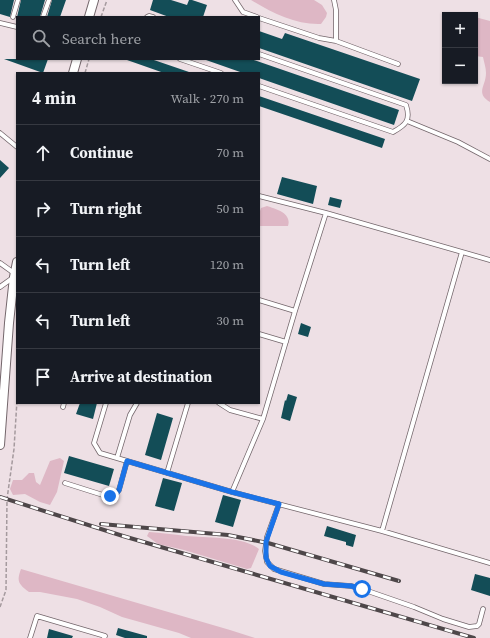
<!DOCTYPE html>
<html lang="en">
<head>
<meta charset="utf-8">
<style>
	:root { --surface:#171b24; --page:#20242c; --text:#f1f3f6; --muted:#9ea1a6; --line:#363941 }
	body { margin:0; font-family:"Source Serif 4",serif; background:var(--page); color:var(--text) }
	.controls { position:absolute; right:12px; top:12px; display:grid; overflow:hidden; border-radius:0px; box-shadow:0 1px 3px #0004 }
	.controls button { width:36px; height:36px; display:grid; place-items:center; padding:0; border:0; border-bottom:1px solid var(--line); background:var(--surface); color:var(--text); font:20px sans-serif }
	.stop { position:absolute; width:12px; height:12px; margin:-9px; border:3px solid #1a73e8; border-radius:50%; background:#fff }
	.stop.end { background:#1a73e8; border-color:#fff; box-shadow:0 1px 4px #0008 }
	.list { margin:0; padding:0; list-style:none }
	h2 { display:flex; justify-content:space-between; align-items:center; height:52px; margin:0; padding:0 16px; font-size:17px }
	h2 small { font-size:13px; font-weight:400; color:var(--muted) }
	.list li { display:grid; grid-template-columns:26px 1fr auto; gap:12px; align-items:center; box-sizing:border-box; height:56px; padding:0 16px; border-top:1px solid var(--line) }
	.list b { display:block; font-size:15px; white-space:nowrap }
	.list em { font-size:13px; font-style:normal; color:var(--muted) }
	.icon { flex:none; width:22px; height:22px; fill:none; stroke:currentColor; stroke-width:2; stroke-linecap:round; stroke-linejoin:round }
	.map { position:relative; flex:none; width:490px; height:638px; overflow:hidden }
	.search { position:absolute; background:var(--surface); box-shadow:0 1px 3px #0004; left:16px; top:16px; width:244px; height:44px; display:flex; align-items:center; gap:10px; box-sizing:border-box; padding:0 14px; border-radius:0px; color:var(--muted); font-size:15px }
	.panel { position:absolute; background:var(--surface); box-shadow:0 1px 3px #0004; left:16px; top:72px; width:244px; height:332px; border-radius:0px }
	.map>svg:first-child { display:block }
</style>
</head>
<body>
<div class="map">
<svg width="490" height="638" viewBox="0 0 490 638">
	<rect width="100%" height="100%" fill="#eee0e5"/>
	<!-- green -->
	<path fill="#deb7c5" d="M251 0H314L322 5 327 13 326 17 321 24C296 25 272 13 251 0Z
		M475 17 490 21V102C475 93 486 86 486 73 486 68 484 62 483 57L475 56Z
		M267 206C276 209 292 213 288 226H259V214L261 208Z
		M60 458 64 461 57 492 50 505 40 502 25 494 13 495 10 489 13 480H22L29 473H34L36 482 40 485 50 461Z
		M149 532C161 533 173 534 186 536 207 538 243 536 259 549L251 568 247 569 184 550 158 544 147 536Z
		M21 569 230 630 255 638H191L179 633 122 617 100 607 77 599 40 592H29C19 584 16 582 21 569Z"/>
	<!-- building -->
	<path fill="#134d57" d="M0 0H14L10 17 0 14Z
		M21 0H45L40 17H17Z
		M52 0H66L60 17H47Z
		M153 0H171L187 5 189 0H192L207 5 203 17H169L150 10Z
		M259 31 282 39 285 33 420 79 412 101 259 48Z
		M4 59H48L43 73Z
		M127 59H151L189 72 188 73H164L127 60Z
		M206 59H251L399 110 394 125 259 78V73H243L206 60Z
		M259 96 385 139 382 148 259 106Z
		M0 160 9 168 0 178Z
		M282 177 317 186 313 204 277 194Z
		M330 197 342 200 340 208 328 205Z
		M301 323 311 327 308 337 298 334Z
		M288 394 297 397 290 421 281 418 285 400 286 401Z
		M80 403H97L93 419 76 414Z
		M157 413 173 418 161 460 145 455Z
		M69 456 114 469 109 486 64 473Z
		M163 478 182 483 174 511 155 506Z
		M223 495 241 500 233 527 215 522Z
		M327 526 356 535 353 547 346 545V542L324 536Z
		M475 574 490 578V596L471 590Z
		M118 628 147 636V638H125L116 635Z
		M49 629 73 636 72 638H47Z"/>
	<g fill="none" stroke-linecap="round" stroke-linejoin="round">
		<!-- lane casing -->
		<g stroke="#73666b" stroke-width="5.5">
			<path id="lane" d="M235 0 243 12 257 17
				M334 0 336 10V41
				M13 17 18 0
				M43 17 49 0
				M147 17 149 16 153 17
				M259 18 319 38 336 41 398 64
				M0 23 17 27
				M259 54 406 105C411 120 406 125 393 132L259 86
				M180 59 221 73
				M407 121 458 142 490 159
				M0 133 17 147
				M259 196 326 213 490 260
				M0 263 14 273
				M0 287 14 277
				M259 300 295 311
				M259 334 286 342
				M106 403 94 443 100 453 232 492 382 531 490 563
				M219 403 230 410 263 419 295 311 326 213
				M63 407 64 403
				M117 458 130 415 137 403
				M167 473 188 403
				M65 483 106 496 114 495 119 490 127 461
				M232 492 263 419
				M279 504 267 537 265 551 267 562 274 569 324 584 351 586 362 589 414 607 443 619 469 627 477 626 479 624 483 609
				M382 531 462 252
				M30 638 37 616 105 636 104 638"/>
		</g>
		<!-- street casing -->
		<g stroke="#73666b" stroke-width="10">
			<path id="street" d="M89 17 94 0
				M73 73 77 59
				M0 445 9 323 14 277 17 262"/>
		</g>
		<!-- path -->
		<path stroke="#a59a9e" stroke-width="1.5" stroke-dasharray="4 2" stroke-linecap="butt" d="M101 17 107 0
			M85 73 89 59
			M0 607 6 590 7 499 14 449 17 400"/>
		<!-- lane -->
		<use href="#lane" stroke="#fff" stroke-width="4"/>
		<!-- street -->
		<use href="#street" stroke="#fff" stroke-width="8"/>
		<!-- rail casing -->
		<g stroke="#4e4749" stroke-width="4">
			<path id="rail" d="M0 497 123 536 474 638
				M101 524 228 535 268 543 399 581"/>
		</g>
		<!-- rail -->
		<use href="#rail" stroke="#fff" stroke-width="2.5" stroke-dasharray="8" stroke-linecap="butt"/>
	</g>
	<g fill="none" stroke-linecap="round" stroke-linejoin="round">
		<!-- route -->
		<path stroke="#1a73e8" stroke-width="5" d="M110 496 117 493 119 490 127 461 232 492 279 504 266 542V558L270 566 281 572 324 584 351 586 362 589"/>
	</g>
</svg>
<div class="controls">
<button>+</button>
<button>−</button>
</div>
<div class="stop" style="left:362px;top:589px"></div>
<div class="stop end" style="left:110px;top:496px"></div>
<div class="search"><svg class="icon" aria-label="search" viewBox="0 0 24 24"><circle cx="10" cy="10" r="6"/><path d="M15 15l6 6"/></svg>Search here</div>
<section class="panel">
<h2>4 min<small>Walk · 270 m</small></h2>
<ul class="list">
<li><svg class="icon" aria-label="ahead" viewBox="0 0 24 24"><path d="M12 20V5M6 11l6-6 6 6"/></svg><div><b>Continue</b></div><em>70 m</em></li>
<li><svg class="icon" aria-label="right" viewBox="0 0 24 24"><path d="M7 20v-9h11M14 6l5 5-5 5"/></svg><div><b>Turn right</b></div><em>50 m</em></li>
<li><svg class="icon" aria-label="left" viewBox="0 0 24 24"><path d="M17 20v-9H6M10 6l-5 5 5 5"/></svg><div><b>Turn left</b></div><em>120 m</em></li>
<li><svg class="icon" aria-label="left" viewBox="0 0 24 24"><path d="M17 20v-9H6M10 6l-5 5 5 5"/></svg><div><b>Turn left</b></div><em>30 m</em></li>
<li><svg class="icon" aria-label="arrive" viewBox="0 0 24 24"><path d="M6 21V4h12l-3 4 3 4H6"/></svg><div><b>Arrive at destination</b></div></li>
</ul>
</section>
</div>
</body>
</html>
